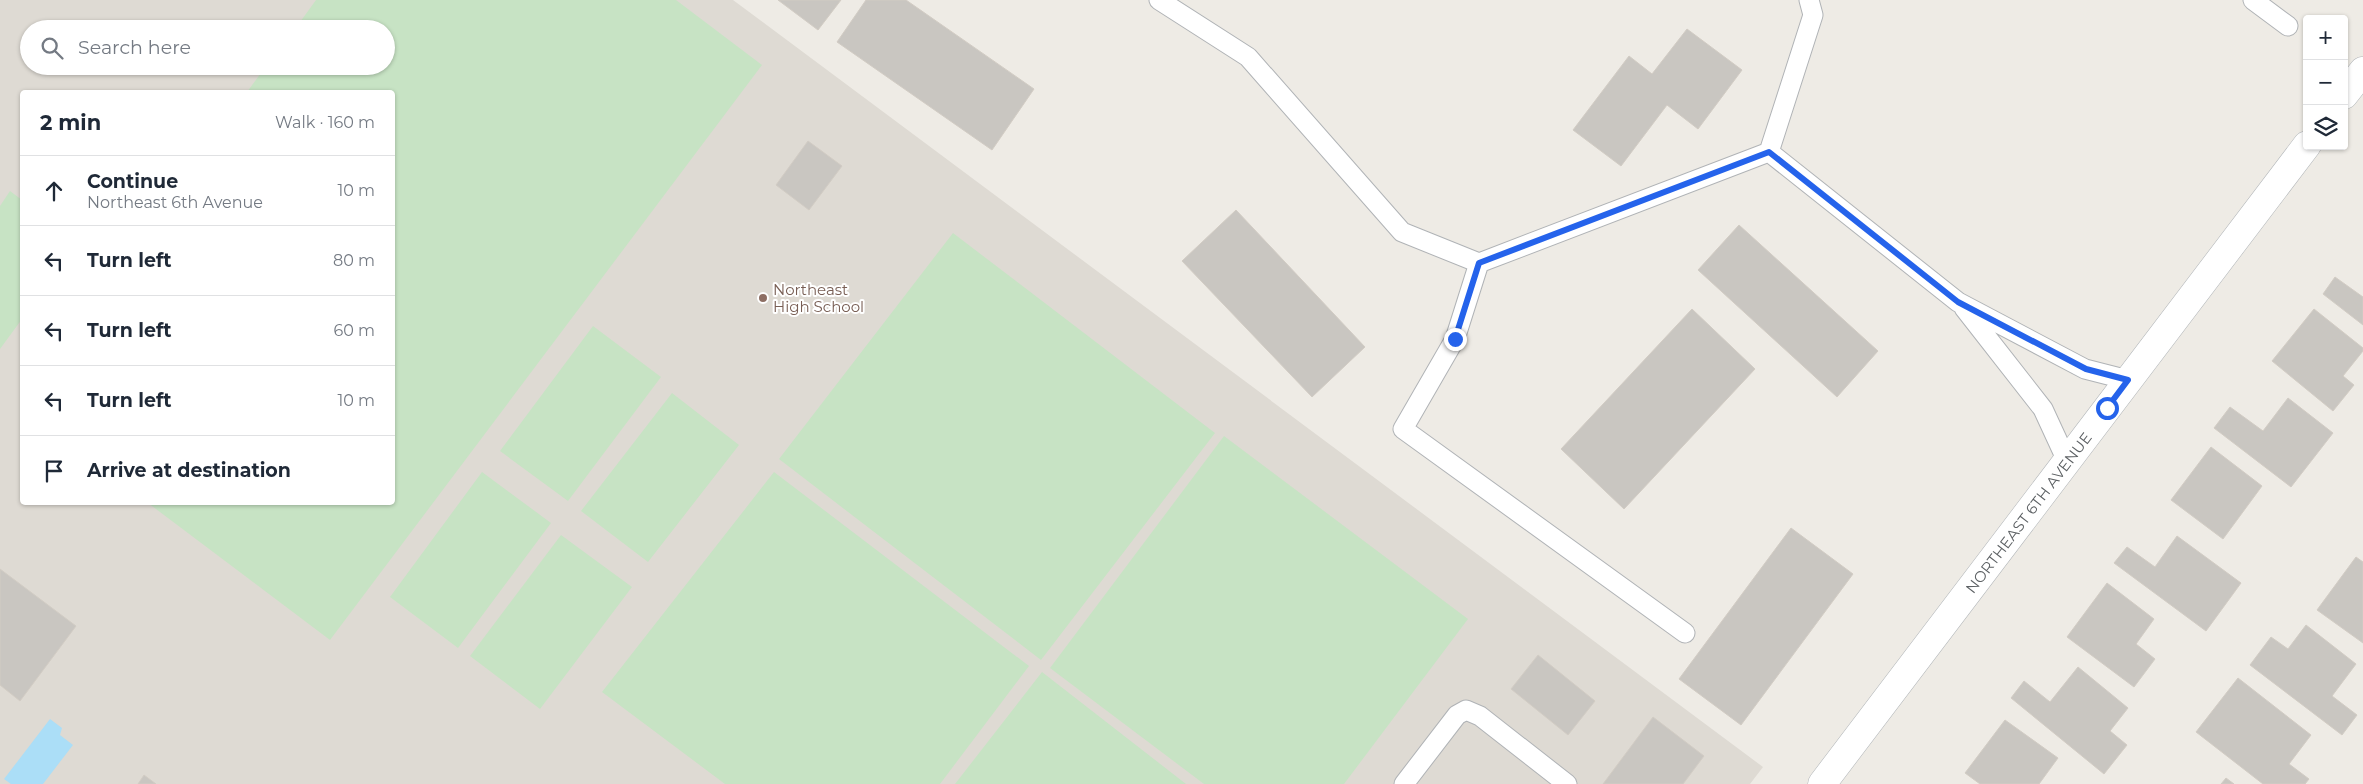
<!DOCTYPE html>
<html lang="en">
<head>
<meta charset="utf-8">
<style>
	:root { --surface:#fff; --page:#f2f2f3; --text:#1f2937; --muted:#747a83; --line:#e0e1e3 }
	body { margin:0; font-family:Montserrat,sans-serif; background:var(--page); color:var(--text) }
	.controls { position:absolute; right:15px; top:15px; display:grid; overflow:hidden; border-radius:5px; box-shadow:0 1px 4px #0004 }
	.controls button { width:45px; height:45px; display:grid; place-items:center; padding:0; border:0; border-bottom:1px solid var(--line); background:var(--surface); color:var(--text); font:25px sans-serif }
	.stop { position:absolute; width:15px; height:15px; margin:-11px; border:4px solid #2563eb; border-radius:50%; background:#fff }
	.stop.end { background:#2563eb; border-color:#fff; box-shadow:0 1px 5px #0008 }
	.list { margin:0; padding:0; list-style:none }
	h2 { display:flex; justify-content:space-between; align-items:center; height:65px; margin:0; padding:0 20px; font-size:21px }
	h2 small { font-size:16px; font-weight:400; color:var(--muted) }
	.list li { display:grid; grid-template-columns:32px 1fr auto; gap:15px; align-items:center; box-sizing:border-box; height:70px; padding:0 20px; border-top:1px solid var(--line) }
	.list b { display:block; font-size:19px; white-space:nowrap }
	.list p { margin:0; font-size:16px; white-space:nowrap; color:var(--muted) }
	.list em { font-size:16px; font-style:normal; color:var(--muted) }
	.icon { flex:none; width:28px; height:28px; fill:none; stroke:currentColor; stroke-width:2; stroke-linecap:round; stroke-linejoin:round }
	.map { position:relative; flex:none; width:2363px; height:784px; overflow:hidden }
	.search { position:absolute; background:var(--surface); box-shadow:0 1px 4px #0004; left:20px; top:20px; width:375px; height:55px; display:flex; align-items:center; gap:12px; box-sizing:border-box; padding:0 18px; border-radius:28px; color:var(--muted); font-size:19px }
	.panel { position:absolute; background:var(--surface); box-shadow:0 1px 4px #0004; left:20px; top:90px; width:375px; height:415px; border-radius:5px }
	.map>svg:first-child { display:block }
</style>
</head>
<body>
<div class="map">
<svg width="2363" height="784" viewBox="0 0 2363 784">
	<rect width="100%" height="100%" fill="#eeebe5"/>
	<!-- education -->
	<path fill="#dedad3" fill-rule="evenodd" d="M0 0H733L1763 767 1750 784H0ZM29 29H386V66H29ZM22 92H392V502H22Z"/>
	<!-- green -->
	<path fill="#c7e3c4" d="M316 0H676L762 65 330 640 148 503 392 502V92H247L266 66H386V29H295Z
		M10 191 22 200V319L0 349V206Z
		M953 233 1215 433 1041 660 779 459Z
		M593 326 661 377 568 501 500 451Z
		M672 393 739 445 648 562 581 511Z
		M1224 436 1468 619 1344 784H1204L1050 668Z
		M482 472 551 523 458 648 390 597Z
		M774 472 1029 666 940 784H725L602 692Z
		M561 535 632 587 540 709 470 656Z
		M1042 672 1186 784H955Z"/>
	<!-- water -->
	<path fill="#abdef7" d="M50 719 62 728 60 735 73 745 43 784H11L4 779Z"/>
	<!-- building -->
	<path fill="#c9c6c1" stroke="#d2ccc4" d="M778 0H841L818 30Z
		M866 0H906L1034 89 992 150 837 42Z
		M1687 29 1742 70 1698 129 1667 105 1621 166 1573 130 1629 56 1652 74Z
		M808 141 842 166 809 210 776 185Z
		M1236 210 1365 347 1312 397 1182 261Z
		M1739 225 1878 351 1837 397 1698 270Z
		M2335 277 2363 297V325L2323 294Z
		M1692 309 1755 369 1624 509 1561 449Z
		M2314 309 2363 348V351L2343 376 2354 385 2333 411 2272 361Z
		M2288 398 2333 433 2291 487 2214 428 2230 407 2263 431Z
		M2211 447 2262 486 2223 539 2171 500Z
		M1791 528 1853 574 1741 725 1679 679Z
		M2177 536 2241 583 2206 631 2114 563 2127 547 2155 567Z
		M2356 557 2363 562V643L2317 610Z
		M0 569 76 626 20 701 0 685Z
		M2107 583 2154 619 2136 644 2155 659 2134 687 2067 637Z
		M2306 625 2356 664 2332 696 2357 715 2342 735 2250 665 2271 637 2288 649Z
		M1538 655 1595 701 1568 735 1511 689Z
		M2078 667 2128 708 2110 731 2127 745 2104 774 2011 698 2024 681 2050 702Z
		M2238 678 2311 735 2289 764 2309 779 2305 784H2263L2196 732Z
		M1653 717 1704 756 1683 784H1603Z
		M2005 720 2058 758 2039 784H1980L1965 773Z
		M144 775 156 784H138Z
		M2226 778 2234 784H2221Z"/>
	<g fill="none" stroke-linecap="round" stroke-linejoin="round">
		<!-- lane casing -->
		<g stroke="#b0b3b6" stroke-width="21">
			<path id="lane" d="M1159 0 1248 57 1402 232 1479 263 1769 152 1813 15 1809 0
				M2253 0 2288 26
				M1769 152 1958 302 2085 369 2128 380
				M1479 263 1455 339 1403 429 1685 633
				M1964 308 2043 409 2067 461
				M1404 784 1457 715 1466 710 1480 716 1567 784"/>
		</g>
		<!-- secondary casing -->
		<g stroke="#b1b5b8" stroke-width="29">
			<g id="secondary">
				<path d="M2344 95 2363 71"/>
				<path id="s1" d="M1822 784 2307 145"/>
			</g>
		</g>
		<!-- lane -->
		<use href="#lane" stroke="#fff" stroke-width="19"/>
		<!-- secondary -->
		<use href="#secondary" stroke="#fff" stroke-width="28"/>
	</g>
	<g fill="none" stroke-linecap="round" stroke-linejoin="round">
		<!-- route -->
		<path stroke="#2563eb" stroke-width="6" d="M1455 339 1479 263 1769 152 1958 302 2086 369 2128 380 2107 408"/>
	</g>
	<!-- markers -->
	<circle fill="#8d6e63" stroke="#fff" stroke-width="2" cx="763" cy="298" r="5"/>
	<g text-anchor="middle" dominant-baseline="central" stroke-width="4" stroke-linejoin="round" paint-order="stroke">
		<!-- education labels -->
		<g font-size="15" fill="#785e54" stroke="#fff" text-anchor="start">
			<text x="773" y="289">Northeast<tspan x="773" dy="17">High School</tspan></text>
		</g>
		<!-- street labels -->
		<g font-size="15" fill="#5d6164" stroke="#fff">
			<text stroke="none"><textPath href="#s1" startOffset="341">NORTHEAST 6TH AVENUE</textPath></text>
		</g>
	</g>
</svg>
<div class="controls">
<button>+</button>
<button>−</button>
<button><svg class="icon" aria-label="layers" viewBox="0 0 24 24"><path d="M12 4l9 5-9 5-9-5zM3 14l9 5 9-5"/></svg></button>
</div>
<div class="stop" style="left:2107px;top:408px"></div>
<div class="stop end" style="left:1455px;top:339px"></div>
<div class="search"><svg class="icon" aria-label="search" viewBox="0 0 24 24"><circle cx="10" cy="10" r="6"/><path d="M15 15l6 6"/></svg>Search here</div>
<section class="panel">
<h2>2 min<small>Walk · 160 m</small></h2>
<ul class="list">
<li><svg class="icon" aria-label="ahead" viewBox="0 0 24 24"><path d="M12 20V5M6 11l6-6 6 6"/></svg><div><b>Continue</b><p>Northeast 6th Avenue</p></div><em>10 m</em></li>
<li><svg class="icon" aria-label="left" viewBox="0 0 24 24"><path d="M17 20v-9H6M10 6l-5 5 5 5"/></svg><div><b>Turn left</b></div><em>80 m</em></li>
<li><svg class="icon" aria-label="left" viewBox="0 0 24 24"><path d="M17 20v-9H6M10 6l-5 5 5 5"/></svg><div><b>Turn left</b></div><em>60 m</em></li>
<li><svg class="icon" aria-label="left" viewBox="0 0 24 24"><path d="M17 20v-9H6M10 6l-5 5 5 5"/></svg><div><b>Turn left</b></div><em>10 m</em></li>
<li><svg class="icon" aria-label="arrive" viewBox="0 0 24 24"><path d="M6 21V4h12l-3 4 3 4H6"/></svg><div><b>Arrive at destination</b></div></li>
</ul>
</section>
</div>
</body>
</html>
